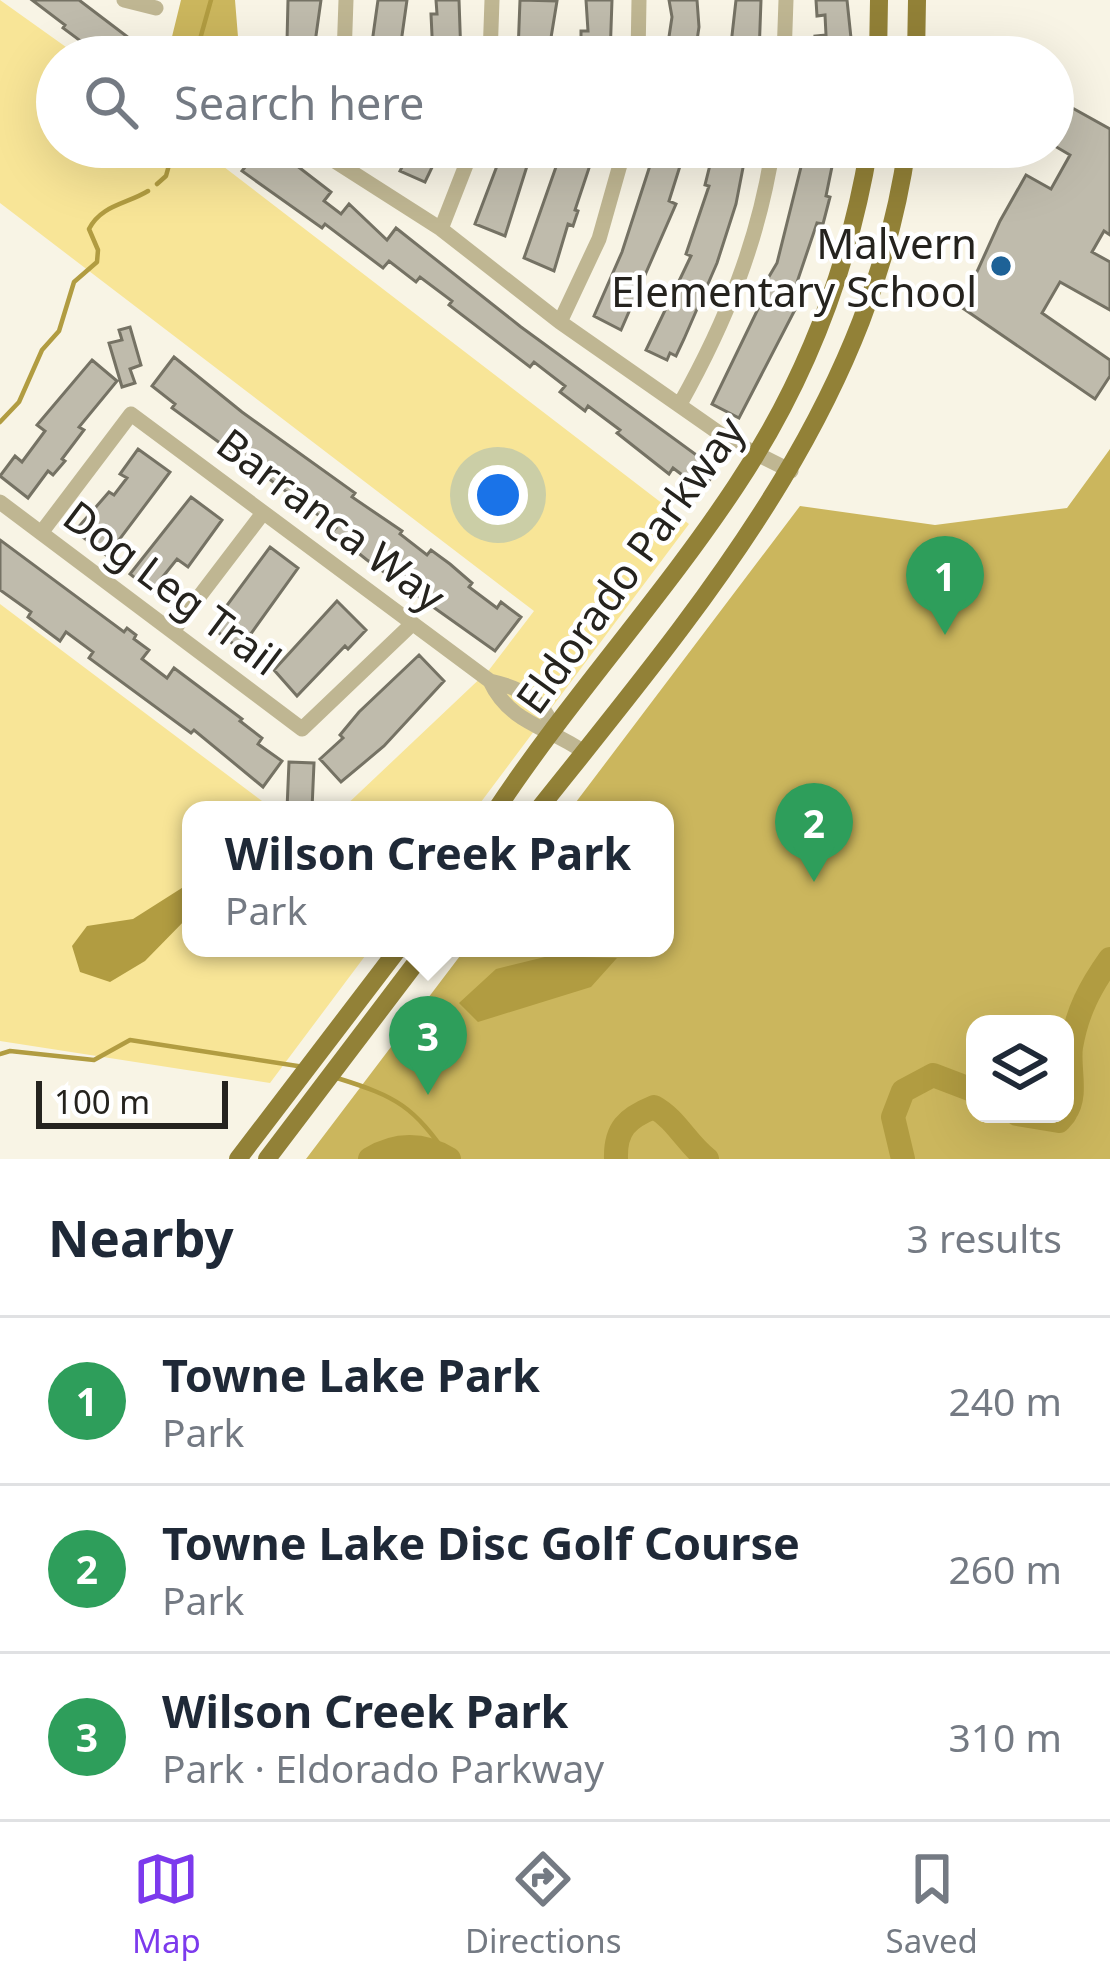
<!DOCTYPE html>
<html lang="en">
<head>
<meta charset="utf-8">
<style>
	:root { --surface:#fff; --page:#f2f2f3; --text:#1f2937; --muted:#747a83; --line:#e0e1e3; --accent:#7c3aed }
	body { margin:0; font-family:"Noto Sans",sans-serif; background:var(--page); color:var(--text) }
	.controls { position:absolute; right:36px; bottom:36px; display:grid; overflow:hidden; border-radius:24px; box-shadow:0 12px 48px #0002 }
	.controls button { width:108px; height:108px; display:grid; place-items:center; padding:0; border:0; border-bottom:3px solid var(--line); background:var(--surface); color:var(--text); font:60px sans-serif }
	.scale { position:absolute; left:36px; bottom:30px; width:192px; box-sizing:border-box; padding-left:12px; border:6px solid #25231e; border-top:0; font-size:33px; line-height:42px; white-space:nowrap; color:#25231e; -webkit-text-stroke:9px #fff; paint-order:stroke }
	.you { position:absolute; left:498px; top:495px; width:42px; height:42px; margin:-30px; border:9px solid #fff; border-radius:50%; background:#1a73e8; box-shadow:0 0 0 18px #1a73e833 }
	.badge { display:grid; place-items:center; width:78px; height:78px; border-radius:50%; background:var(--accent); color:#fff; font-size:39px; font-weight:700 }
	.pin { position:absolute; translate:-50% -99px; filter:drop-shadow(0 3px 6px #0008) }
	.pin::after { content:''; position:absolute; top:63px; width:42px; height:36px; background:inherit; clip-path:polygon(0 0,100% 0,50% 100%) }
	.popup { position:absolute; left:182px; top:801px; width:492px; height:156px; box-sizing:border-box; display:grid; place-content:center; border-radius:24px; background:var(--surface); filter:drop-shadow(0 3px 9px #0005); font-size:39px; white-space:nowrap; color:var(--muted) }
	.popup b { font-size:45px; color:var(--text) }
	.popup::after { content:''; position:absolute; left:50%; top:100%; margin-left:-24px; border:24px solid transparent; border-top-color:var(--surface) }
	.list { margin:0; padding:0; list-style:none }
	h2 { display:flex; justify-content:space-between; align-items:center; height:156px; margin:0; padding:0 48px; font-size:51px }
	h2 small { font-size:39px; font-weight:400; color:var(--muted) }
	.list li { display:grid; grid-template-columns:78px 1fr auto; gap:36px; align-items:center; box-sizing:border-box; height:168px; padding:0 48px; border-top:3px solid var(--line) }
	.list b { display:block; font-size:45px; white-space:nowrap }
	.list p { margin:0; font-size:39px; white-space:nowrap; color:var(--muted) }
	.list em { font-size:39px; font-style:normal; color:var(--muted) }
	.icon { flex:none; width:66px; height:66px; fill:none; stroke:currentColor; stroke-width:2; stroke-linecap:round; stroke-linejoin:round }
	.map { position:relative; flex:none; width:1110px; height:1159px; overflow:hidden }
	.search { position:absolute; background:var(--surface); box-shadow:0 12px 48px #0002; left:36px; right:36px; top:36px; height:132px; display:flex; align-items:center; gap:30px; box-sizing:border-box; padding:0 42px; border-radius:66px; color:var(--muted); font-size:45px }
	.sheet { height:660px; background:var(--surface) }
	nav { display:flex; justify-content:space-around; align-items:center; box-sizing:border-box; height:168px; border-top:3px solid var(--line); background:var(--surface); font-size:33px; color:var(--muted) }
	nav a { display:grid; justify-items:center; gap:6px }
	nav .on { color:var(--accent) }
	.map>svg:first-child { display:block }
</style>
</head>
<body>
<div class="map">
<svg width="1110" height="1159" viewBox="0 0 1110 1159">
	<rect width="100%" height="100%" fill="#f8f4e5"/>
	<!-- green -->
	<path fill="#f8e597" d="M0 0 80 57H57V147H198L689 524 475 810H341L489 670 534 611 0 203Z
		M0 604 274 810H191V948H371L270 1083 0 1041Z"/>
	<!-- forest -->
	<path fill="#cbb65d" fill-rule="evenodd" d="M181 0H235L238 37 230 57H167Z
		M1110 449V1159H306L466 948H665V810H570L800 506 935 525 1067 508ZM975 1024H1065V1114H975Z"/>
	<!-- water -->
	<path fill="#b19c41" d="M185 886H191V914L145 961 110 982 80 972 72 946 87 926 133 919Z
		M549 956 617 958 591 987 478 1022 459 1003 496 969Z"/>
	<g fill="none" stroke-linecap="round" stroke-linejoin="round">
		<!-- stream -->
		<path stroke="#b19c41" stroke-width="4.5" d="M195 57 211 0
			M157 184 166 176 174 147
			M0 422 19 402 42 350 59 331 74 282 97 262 98 250 89 229C101 205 127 204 148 191
			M0 1054 10 1051 94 1060 130 1040 304 1067
			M337 1078C398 1097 413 1106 450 1159"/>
		<!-- river -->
		<path stroke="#b19c41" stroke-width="24" d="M1065 1113C1078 1096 1068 1068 1071 1047 1077 1012 1090 987 1110 959
			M1017 1114 1059 1121 1065 1114
			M370 1159C396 1143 423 1143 449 1159
			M616 1159C615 1129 627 1118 654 1107 676 1119 687 1144 707 1159
			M903 1159 893 1117 903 1091 933 1075 975 1091"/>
	</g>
	<!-- building -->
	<path fill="#bfbbac" stroke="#757264" stroke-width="3" d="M32 0H79L154 57H94L83 49 86 45 63 28 65 25Z
		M288 0H321L313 57H281L287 42Z
		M378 0H407L399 57H370Z
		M436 0H459L461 57H433L431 14H437Z
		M520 0 557 1 548 56 518 53Z
		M586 0H612L610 57H581V31H588Z
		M669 0H697L699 27 695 54 667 50 672 17Z
		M736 0H761L759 55 730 53Z
		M816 0H847L853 57H818L815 36 826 35 825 15 817 16Z
		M1067 105 1110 129V235L1104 231 1092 252 1110 262V310L1060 282 1042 313 1110 360V376L1095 399 961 307 1000 221 1026 175 1051 189 1070 155 1053 145V129Z
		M412 147 436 159 425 182 400 171Z
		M501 147H533L505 236 475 224 500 158 497 157Z
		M563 147H596L575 210 578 211 573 226 568 224 554 271 524 258Z
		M656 147H686L669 201 676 204 621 330 594 316 622 252Z
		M719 147H747L736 204 717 263 684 339 676 356 670 353 667 360 646 350 691 256 686 254 709 186 705 185 711 161 718 162Z
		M806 147H836L826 196 830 197 823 224 817 223 792 297 800 300 739 418 712 404 771 282 767 280 777 263Z
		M279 152 331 192 324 201 341 214 349 204 387 240 396 228 521 327 717 470 702 490 673 468 669 474 617 433 620 430 588 406 585 411 560 392 565 386 534 362 530 367 449 305 452 301 420 277 416 282 389 261 383 268 325 224 322 228 242 171 256 153 270 163Z
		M130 327 141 365 130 369 135 383 122 387 109 343 122 340 119 330Z
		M174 357 242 412 355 493 352 497 402 531 400 534 427 555 431 550 450 564 472 583 469 587 497 608 501 602 521 617 495 651 367 560 332 532 336 528 172 408 175 404 152 386Z
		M92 360 117 381 79 427 84 430 62 459 65 461 53 475 48 471 28 498 0 476 15 456 22 462 45 431 37 425Z
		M138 449 170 472 107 556 75 531 109 492 114 495 127 478 120 474Z
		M191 497 222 520 188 567 177 559 161 579 172 587 163 600 130 574Z
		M0 540 124 632 127 628 136 635 134 639 149 650 142 659 167 678 174 668 242 719 240 721 262 738 258 744 282 761 263 787 194 730 191 733 89 658 93 652 66 632 60 641 28 617 31 612 0 590Z
		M270 547 298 568 240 649 211 627Z
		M337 601 366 630 348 649 345 646 297 696 274 670Z
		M419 655 444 681 384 746 341 782 320 759 343 738 340 735 359 712Z
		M289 762 314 763 312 809H287Z"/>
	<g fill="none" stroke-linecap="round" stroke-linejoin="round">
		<!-- minor -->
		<path stroke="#bfb692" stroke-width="15" d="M124 0 156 8
			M344 57 346 0
			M490 57 492 0
			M638 57 639 0
			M784 57 786 0
			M323 147 333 160 441 229 560 322 729 440 791 471
			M441 229 473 147
			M560 322 599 239 625 147
			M680 404C726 322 759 240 773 147
			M0 502 302 729 412 624
			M41 533 131 414 490 681C521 688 544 700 554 730
			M173 631 263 513
			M490 681C510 724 549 727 584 752"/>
		<!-- major -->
		<path stroke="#928137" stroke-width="18" d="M878 57 879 0
			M916 57 917 0
			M496 810C570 698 662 598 736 486 804 384 849 268 869 147
			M538 810C698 609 870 410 907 147
			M238 1159 399 948
			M267 1159 427 948"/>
	</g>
	<!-- markers -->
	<circle fill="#1e6297" stroke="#fff" stroke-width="4.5" cx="1001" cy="266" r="12"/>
	<g text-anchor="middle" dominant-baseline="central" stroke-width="9" stroke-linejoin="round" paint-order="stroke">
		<!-- poi labels -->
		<g font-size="42" fill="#25231e" stroke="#fff" text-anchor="end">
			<text x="977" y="242">Malvern<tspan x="977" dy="48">Elementary School</tspan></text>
		</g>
		<!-- street labels -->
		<g font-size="42" fill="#25231e" stroke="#fff">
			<text transform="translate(332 519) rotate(37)">Barranca Way</text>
			<text transform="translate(629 564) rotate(-54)">Eldorado Parkway</text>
			<text transform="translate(173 587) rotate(37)">Dog Leg Trail</text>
		</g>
	</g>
</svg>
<div class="controls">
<button><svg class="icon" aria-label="layers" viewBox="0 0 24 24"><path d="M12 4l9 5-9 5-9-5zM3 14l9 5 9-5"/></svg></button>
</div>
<div class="scale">100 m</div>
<div class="you"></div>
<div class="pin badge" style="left:945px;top:635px;background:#2e9e5b">1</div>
<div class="pin badge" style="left:814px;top:882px;background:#2e9e5b">2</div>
<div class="pin badge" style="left:428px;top:1095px;background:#2e9e5b">3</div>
<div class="popup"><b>Wilson Creek Park</b>Park</div>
<div class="search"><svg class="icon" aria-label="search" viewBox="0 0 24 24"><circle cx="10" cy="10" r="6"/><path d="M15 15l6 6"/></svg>Search here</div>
</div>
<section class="sheet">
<h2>Nearby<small>3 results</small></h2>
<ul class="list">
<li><span class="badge" style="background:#2e9e5b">1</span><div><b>Towne Lake Park</b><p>Park</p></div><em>240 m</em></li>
<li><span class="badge" style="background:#2e9e5b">2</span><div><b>Towne Lake Disc Golf Course</b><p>Park</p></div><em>260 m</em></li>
<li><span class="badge" style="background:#2e9e5b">3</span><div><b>Wilson Creek Park</b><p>Park · Eldorado Parkway</p></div><em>310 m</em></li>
</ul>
</section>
<nav>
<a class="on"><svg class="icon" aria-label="map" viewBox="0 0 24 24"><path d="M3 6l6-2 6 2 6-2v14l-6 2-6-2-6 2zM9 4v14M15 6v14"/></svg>Map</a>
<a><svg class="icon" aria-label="directions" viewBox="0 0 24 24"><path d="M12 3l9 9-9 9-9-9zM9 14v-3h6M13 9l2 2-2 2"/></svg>Directions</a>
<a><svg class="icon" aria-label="saved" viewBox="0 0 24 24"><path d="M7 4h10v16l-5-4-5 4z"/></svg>Saved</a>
</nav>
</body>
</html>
